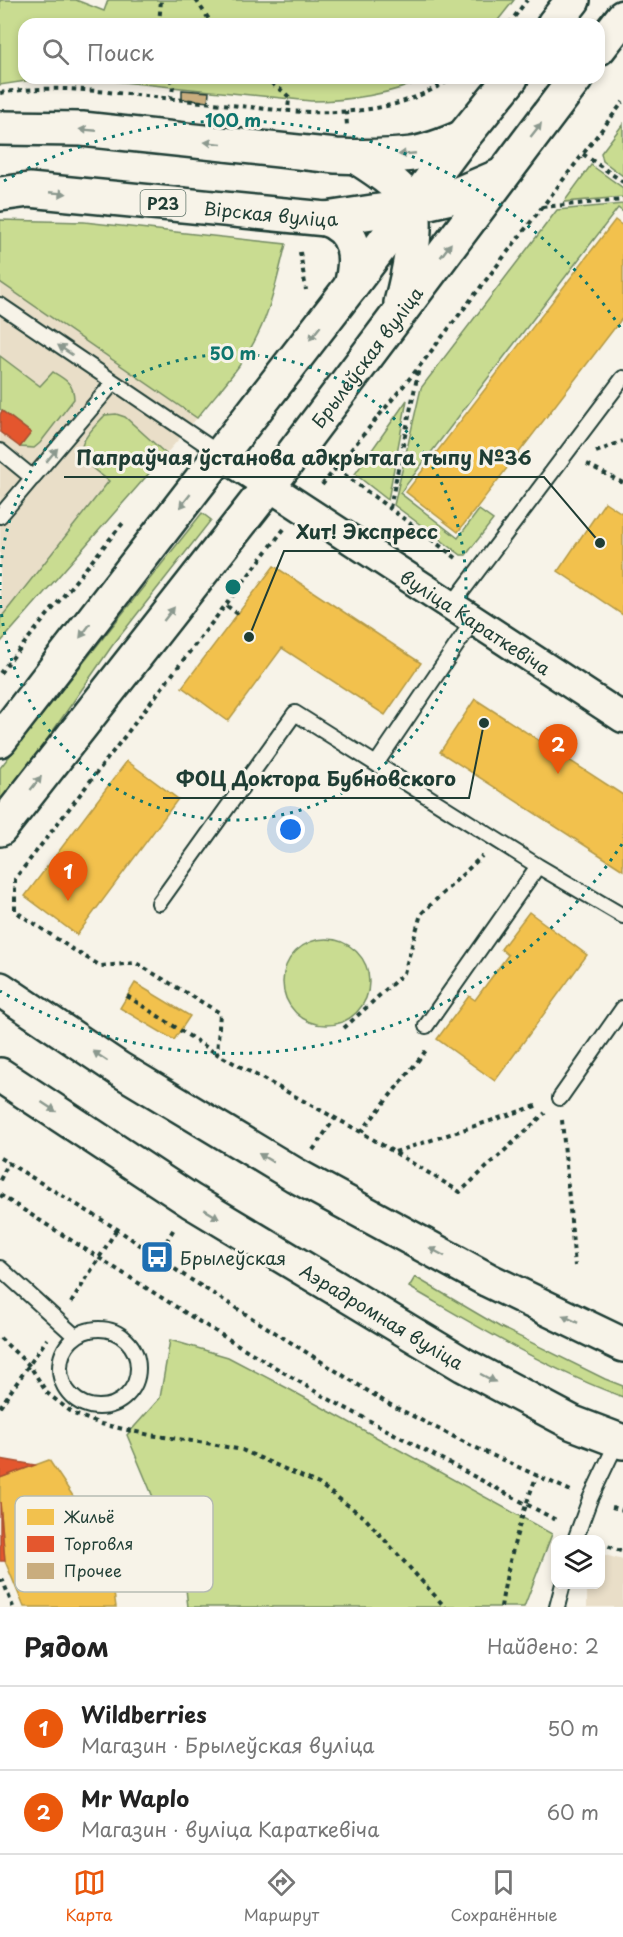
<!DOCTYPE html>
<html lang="ru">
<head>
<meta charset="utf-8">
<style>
	:root { --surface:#fff; --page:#f6f6f6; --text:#222; --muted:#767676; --line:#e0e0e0; --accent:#ea580c }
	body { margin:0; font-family:"Playpen Sans",sans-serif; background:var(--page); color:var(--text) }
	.controls { position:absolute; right:18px; bottom:18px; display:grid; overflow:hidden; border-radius:12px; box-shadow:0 3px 9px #0003 }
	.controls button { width:54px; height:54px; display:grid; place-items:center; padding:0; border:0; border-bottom:2px solid var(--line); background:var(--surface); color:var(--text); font:30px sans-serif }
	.you { position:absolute; left:291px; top:830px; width:21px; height:21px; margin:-15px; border:4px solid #fff; border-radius:50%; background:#1a73e8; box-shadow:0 0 0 9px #1a73e833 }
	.badge { display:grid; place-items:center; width:39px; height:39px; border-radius:50%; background:var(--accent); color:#fff; font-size:20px; font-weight:700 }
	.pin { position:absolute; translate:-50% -50px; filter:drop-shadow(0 2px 3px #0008) }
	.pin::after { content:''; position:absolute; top:32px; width:21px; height:18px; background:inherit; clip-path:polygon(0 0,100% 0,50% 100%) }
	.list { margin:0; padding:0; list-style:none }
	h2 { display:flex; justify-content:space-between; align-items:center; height:78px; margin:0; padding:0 24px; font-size:26px }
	h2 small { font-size:20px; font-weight:400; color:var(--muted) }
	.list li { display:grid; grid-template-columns:39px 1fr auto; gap:18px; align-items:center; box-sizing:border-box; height:84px; padding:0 24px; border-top:2px solid var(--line) }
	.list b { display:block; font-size:22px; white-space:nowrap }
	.list p { margin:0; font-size:20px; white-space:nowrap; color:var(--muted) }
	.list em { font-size:20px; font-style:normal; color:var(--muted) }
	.icon { flex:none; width:33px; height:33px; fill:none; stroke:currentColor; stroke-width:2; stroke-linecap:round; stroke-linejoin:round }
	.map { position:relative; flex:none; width:623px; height:1607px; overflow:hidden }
	.search { position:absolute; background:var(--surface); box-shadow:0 3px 9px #0003; left:18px; right:18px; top:18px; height:66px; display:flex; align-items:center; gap:15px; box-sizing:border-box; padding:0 21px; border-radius:18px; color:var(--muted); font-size:22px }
	.sheet { height:246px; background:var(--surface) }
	nav { display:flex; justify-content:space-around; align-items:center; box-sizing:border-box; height:84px; border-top:2px solid var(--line); background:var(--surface); font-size:16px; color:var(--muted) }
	nav a { display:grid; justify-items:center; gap:3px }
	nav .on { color:var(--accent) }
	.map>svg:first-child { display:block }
</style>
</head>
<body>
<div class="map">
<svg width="623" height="1607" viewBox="0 0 623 1607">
	<rect width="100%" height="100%" fill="#f7f3e8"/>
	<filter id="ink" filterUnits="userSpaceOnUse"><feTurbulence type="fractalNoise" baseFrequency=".0167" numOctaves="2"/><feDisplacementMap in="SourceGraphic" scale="12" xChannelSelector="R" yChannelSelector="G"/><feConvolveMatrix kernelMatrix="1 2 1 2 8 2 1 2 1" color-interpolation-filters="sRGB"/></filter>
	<g filter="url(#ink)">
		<!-- built -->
		<path fill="#e9dec8" d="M0 282 197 418 166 454 125 417 116 414 105 415 83 439 87 464 110 481 0 619Z
			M601 1554 623 1560V1607H587V1585L600 1584Z"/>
		<!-- green -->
		<path fill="#c9dc91" stroke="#748c62" stroke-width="1.5" d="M0 0H76L104 11 108 0H514L495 24H24V78H46L0 85Z
			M83 78H426C395 94 346 101 311 101Z
			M623 124V176L603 161 601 153Z
			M591 165 623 188V197L564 202Z
			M623 204V212L618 208 400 493 458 538 479 510 493 520 466 555H461L394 505 421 388 557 210Z
			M0 220 84 222 286 244C278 274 272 306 258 334 244 365 218 391 197 418L0 282Z
			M0 356 40 386 53 372C65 379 74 384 74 399L40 443 34 448 20 447 31 433 0 409Z
			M407 400 388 500 355 474Z
			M116 414 125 417 166 454 0 643V619L109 481C102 475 93 470 87 463 70 447 95 427 105 415Z
			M202 513 211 520 112 646 0 807V768Z
			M283 982a43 43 0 1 1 86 0a43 43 0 1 1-86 0Z
			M415 1277 500 1327 605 1379 623 1386V1397C549 1370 477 1326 409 1287Z
			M170 1340 228 1357 287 1388 552 1534 524 1607H188L184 1571 127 1435 160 1398Z"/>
		<!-- homes -->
		<path fill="#f2c14e" stroke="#b39946" stroke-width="1.5" d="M615 220 623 226V317L458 532 406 492Z
			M605 502 623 514V615L558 571Z
			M274 566 421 663 385 715 282 648 228 721 182 687Z
			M475 699 623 795V870L440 752Z
			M127 761 178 799 77 935 25 896Z
			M529 912 587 955 495 1081 437 1039 469 996 475 1000 508 955 501 949Z
			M135 983 190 1016 174 1040 120 1008Z
			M49 1460 93 1526 111 1571 116 1607H24L5 1561 0 1502V1478Z"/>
		<!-- shops -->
		<path fill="#e4572e" stroke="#a94f30" stroke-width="1.5" d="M2 411 31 433 20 447 0 432V414Z
			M0 1459 35 1465 0 1478Z
			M0 1502 5 1561H0Z"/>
		<!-- building -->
		<path fill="#c9ad7e" stroke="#1f3d34" stroke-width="1.5" d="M182 90 209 92 208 102 182 99Z"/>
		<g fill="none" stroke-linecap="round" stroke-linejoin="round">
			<!-- service casing -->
			<g stroke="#1f3d34" stroke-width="18">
				<path id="service" d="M0 305 220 454
					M0 451 33 478
					M0 516 113 383
					M451 606 623 378
					M376 764 473 621
					M159 903 295 713 538 866 623 916
					M426 1026 538 866
					M560 1098 623 1008
					M0 1268 75 1336
					M60 1368a39 39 0 1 1 78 0a39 39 0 1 1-78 0Z
					M575 1540 590 1499 618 1440
					M557 1607 563 1584"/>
			</g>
			<!-- minor casing -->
			<g stroke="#1f3d34" stroke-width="33">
				<g id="minor">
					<path id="s1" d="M220 454 623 718"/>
				</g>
			</g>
			<!-- primary casing -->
			<g stroke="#1f3d34" stroke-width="38">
				<g id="primary">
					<path d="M554 24 573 0"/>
					<path d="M599 48 623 17"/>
					<path d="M0 128 82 129 336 156C361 157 387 157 412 154 430 151 447 144 463 137"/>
					<path d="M356 157C372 167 405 188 412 206 419 228 407 280 401 303"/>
					<path id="s2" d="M0 194 29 190 326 219 412 206 451 197 500 176"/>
					<path d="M326 219C357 230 358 258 351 286"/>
					<path d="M0 740 351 286 463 137 511 78"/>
					<path id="s3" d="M0 829 269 486 576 78"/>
					<path d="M0 989 119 1069 295 1175 488 1280 623 1345"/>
					<path id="s4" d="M0 1075 191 1201 464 1365 573 1423 623 1442"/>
				</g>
			</g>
			<!-- path -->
			<path stroke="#1f3d34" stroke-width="4" stroke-dasharray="4.5 4.5" stroke-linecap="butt" d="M196 0 212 24
				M159 24 161 0
				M509 24 527 0
				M170 78 173 87 171 99
				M264 78 284 92 289 97 288 111
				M0 93C46 85 90 90 136 95 174 99 212 103 250 107 299 113 347 116 395 104 416 98 435 89 453 78
				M346 111 347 126
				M583 154 623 182
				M542 207 623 200
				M300 252 306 290
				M596 452 623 441
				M587 464 623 483
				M337 469 459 560
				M322 485 419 367 623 102
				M390 508 419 368
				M284 529 15 879V911L75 951 101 966 136 963 220 1013 217 1054 361 1132 460 1192 545 1113
				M227 606 238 614
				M0 673 123 523
				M127 996 217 1054
				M344 1028 404 973 421 914 482 856
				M562 1120 575 1266
				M361 1132 428 1048
				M313 1150 335 1118
				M395 1152 539 1105
				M0 1158 117 1229 182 1274 387 1403 472 1446 571 1491
				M0 1180 9 1162
				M0 1195 200 1322 323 1396 558 1521
				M157 1257 175 1227
				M71 1303 117 1229
				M0 1338 30 1366 47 1393 74 1414 101 1424 150 1435 206 1443 242 1450 319 1484 364 1517 445 1607
				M0 1407 47 1339
				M612 1507 623 1510
				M600 1543 623 1552
				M0 1581H3L13 1607
				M501 1607C508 1562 520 1518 537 1475"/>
			<!-- service -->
			<use href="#service" stroke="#f7f3e8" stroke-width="14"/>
			<!-- minor -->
			<use href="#minor" stroke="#f7f3e8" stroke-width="28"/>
			<!-- primary -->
			<use href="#primary" stroke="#f7f3e8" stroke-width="33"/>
		</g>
		<!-- one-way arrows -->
		<defs><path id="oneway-solid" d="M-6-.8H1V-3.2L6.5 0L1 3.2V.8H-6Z" transform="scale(1.5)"/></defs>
		<g fill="#8b988e">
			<use href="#oneway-solid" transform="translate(88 130) rotate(-175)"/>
			<use href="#oneway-solid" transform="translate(536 130) rotate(-52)"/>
			<use href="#oneway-solid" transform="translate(213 143) rotate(-174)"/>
			<use href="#oneway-solid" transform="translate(407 154) rotate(175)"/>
			<use href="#oneway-solid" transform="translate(58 193) rotate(5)"/>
			<use href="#oneway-solid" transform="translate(446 250) rotate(-53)"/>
			<use href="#oneway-solid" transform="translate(315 333) rotate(128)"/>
			<use href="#oneway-solid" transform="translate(65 350) rotate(-146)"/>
			<use href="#oneway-solid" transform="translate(52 455) rotate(-50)"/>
			<use href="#oneway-solid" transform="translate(185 501) rotate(128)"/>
			<use href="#oneway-solid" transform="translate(169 614) rotate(-52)"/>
			<use href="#oneway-solid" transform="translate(85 631) rotate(127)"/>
			<use href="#oneway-solid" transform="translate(36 783) rotate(-52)"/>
			<use href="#oneway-solid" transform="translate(100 1056) rotate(-146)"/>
			<use href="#oneway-solid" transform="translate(49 1107) rotate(33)"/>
			<use href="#oneway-solid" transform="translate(266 1158) rotate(-149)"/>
			<use href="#oneway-solid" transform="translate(212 1214) rotate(31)"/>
			<use href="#oneway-solid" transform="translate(437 1252) rotate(-152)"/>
			<use href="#oneway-solid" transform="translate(570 1319) rotate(-154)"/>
			<use href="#oneway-solid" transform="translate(488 1378) rotate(28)"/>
		</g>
	</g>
	<!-- distance rings -->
	<g fill="none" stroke="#0f766e" stroke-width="3" stroke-dasharray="3 6">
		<path d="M0 585A233 233 0 1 1 0 589"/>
		<path d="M622 844A466 466 0 0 1 0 991M4 181A466 466 0 0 1 622 330"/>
	</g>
	<!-- icons -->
	<defs>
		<g id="bus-square" transform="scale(1.725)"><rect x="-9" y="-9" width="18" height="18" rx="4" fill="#1f6fb2" stroke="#f7f3e8"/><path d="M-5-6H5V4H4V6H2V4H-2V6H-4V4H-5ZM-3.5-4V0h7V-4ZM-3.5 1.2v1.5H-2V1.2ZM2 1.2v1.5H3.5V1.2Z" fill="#fff"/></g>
	</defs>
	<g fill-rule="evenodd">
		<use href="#bus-square" x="157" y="1257"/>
	</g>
	<g text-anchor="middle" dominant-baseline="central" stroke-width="6" stroke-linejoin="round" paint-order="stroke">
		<!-- shield labels -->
		<rect fill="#f7f3e8" stroke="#60746a" stroke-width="1.5" x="140.5" y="190" width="45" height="26" rx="4.5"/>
		<g font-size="16" font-weight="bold" fill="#1f3d34">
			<text x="163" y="203">Р23</text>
		</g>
		<!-- street labels -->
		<g font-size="18" fill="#1f3d34" stroke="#f7f3e8">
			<text stroke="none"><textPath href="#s2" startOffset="272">Вірская вуліца</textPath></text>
			<text stroke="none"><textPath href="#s3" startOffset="598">Брылеўская вуліца</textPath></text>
			<text stroke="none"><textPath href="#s1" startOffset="306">вуліца Караткевіча</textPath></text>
			<text stroke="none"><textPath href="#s4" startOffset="452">Аэрадромная вуліца</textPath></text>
		</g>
		<!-- poi labels -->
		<g font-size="18" fill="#1f3d34" stroke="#f7f3e8" text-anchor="start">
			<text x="180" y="1257">Брылеўская</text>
		</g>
	</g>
	<!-- legend -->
	<rect x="15" y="1496" width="198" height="96" rx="9" fill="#f7f3e8" stroke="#b6bcb2" stroke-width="1.5"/>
	<rect x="27" y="1509" width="27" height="16" fill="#f2c14e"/>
	<rect x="27" y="1536" width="27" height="16" fill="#e4572e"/>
	<rect x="27" y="1563" width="27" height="16" fill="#c9ad7e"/>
	<g font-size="16" fill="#1f3d34">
		<text x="64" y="1523">Жильё</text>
		<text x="64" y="1550">Торговля</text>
		<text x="64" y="1577">Прочее</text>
	</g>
	<circle cx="233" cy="587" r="9" fill="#0f766e" stroke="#f7f3e8" stroke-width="3"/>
	<g font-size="18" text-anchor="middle" font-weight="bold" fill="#0f766e" stroke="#f7f3e8" stroke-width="6" stroke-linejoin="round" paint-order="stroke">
		<text x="233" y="127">100 m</text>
		<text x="233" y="360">50 m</text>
	</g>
	<!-- callouts -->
	<path fill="none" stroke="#1f3d34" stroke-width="2" d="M600 543L544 477H64M249 637L284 551H450M484 723L469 798H163"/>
	<g fill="#1f3d34" stroke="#f7f3e8" stroke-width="2">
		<circle cx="600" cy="543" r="6"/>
		<circle cx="249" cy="637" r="6"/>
		<circle cx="484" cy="723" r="6"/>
	</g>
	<g font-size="20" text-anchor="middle" font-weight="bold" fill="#1f3d34" stroke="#f7f3e8" stroke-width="6" stroke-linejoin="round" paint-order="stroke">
		<text x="304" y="465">Папраўчая ўстанова адкрытага тыпу №36</text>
		<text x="367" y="539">Хит! Экспресс</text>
		<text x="316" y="786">ФОЦ Доктора Бубновского</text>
	</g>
</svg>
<div class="controls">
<button><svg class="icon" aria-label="layers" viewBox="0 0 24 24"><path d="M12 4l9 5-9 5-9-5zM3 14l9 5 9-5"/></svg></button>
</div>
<div class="you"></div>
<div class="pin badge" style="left:68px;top:901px">1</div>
<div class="pin badge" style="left:558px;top:774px">2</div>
<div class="search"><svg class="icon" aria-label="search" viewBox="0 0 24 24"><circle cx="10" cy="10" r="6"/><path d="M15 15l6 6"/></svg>Поиск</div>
</div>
<section class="sheet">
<h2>Рядом<small>Найдено: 2</small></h2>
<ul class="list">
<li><span class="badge">1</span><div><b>Wildberries</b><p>Магазин · Брылеўская вуліца</p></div><em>50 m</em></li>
<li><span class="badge">2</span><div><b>Mr Waplo</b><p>Магазин · вуліца Караткевіча</p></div><em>60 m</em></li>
</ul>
</section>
<nav>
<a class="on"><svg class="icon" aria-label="map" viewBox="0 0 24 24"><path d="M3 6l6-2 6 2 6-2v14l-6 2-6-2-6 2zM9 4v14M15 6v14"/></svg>Карта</a>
<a><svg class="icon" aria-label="directions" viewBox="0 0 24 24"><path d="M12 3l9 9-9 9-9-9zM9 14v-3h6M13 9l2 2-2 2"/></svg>Маршрут</a>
<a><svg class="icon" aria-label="saved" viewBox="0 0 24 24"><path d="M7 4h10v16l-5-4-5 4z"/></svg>Сохранённые</a>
</nav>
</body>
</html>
